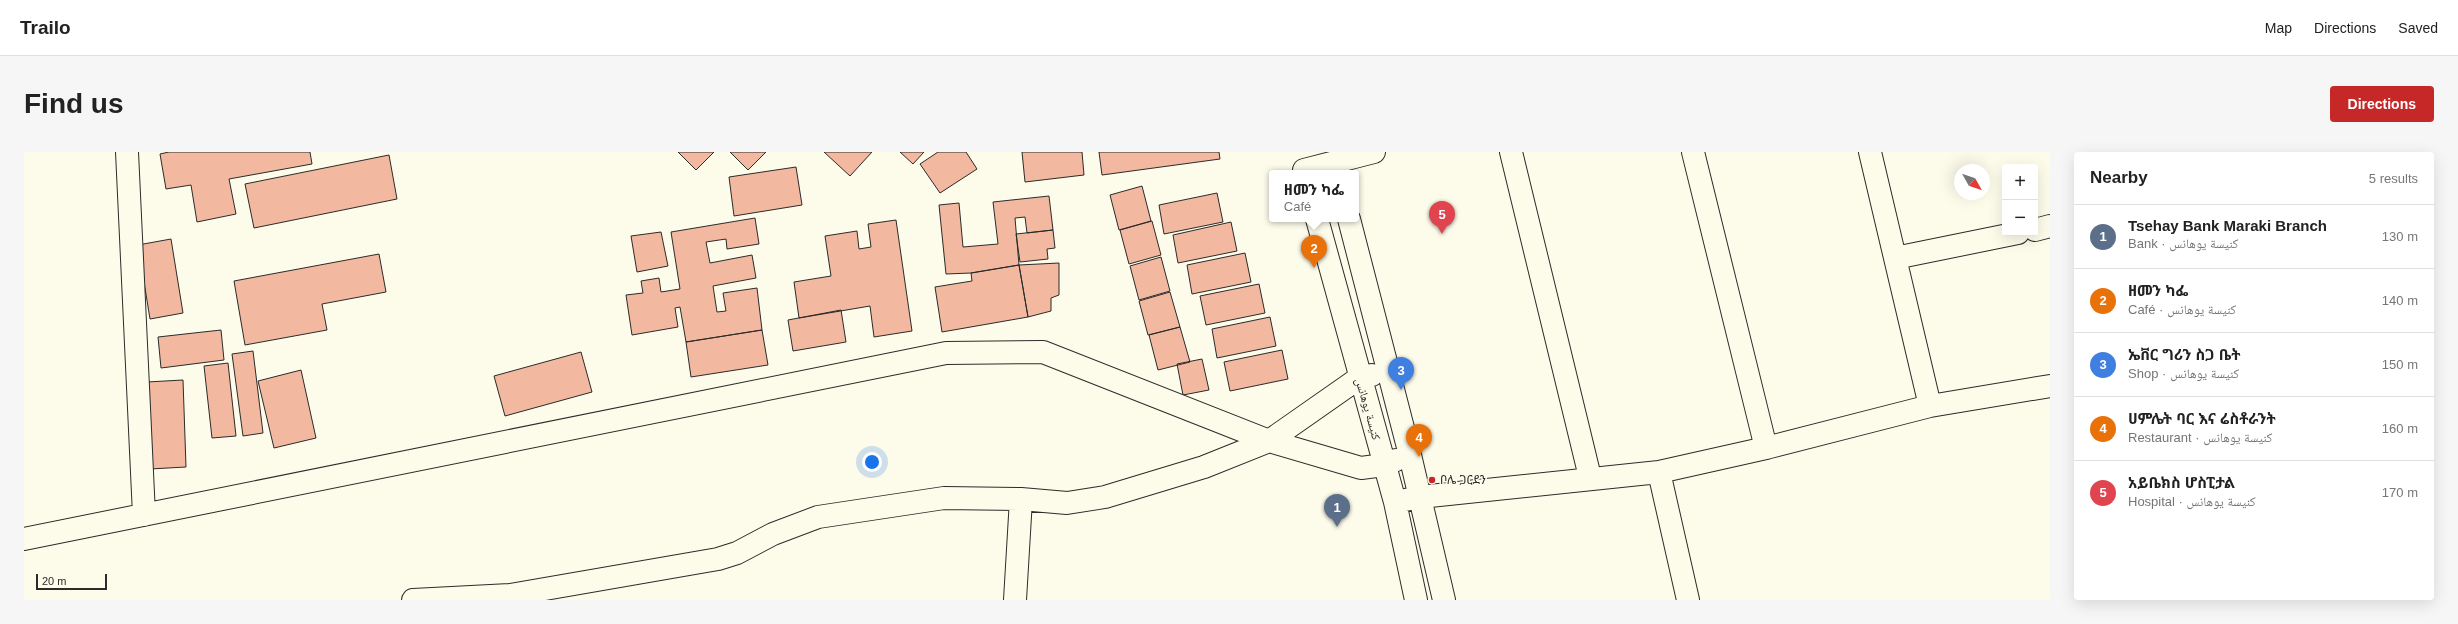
<!DOCTYPE html>
<html lang="en">
<head>
<meta charset="utf-8">
<style>
	:root { --surface:#fff; --page:#f6f6f6; --text:#222; --muted:#767676; --line:#e0e0e0; --accent:#c62828 }
	body { margin:0; font-family:Arial,"Noto Naskh Arabic","Noto Sans Ethiopic",sans-serif; background:var(--page); color:var(--text) }
	.controls { position:absolute; right:12px; top:12px; display:grid; overflow:hidden; border-radius:4px; box-shadow:0 4px 16px #0002 }
	.controls button { width:36px; height:36px; display:grid; place-items:center; padding:0; border:0; border-bottom:1px solid var(--line); background:var(--surface); color:var(--text); font:20px sans-serif }
	.compass { position:absolute; left:1930px; top:12px; width:36px; height:36px; border-radius:50%; background:var(--surface); box-shadow:0 4px 16px #0002; rotate:130deg }
	.scale { position:absolute; left:12px; bottom:10px; width:71px; box-sizing:border-box; padding-left:4px; border:2px solid #2b2b2b; border-top:0; font-size:11px; line-height:14px; white-space:nowrap; color:#2b2b2b; -webkit-text-stroke:3px #fdfbea; paint-order:stroke }
	.you { position:absolute; left:848px; top:310px; width:14px; height:14px; margin:-10px; border:3px solid #fff; border-radius:50%; background:#1a73e8; box-shadow:0 0 0 6px #1a73e833 }
	.badge { display:grid; place-items:center; width:26px; height:26px; border-radius:50%; background:var(--accent); color:#fff; font-size:13px; font-weight:700 }
	.pin { position:absolute; translate:-50% -33px; filter:drop-shadow(0 1px 2px #0008) }
	.pin::after { content:''; position:absolute; top:21px; width:14px; height:12px; background:inherit; clip-path:polygon(0 0,100% 0,50% 100%) }
	.popup { position:absolute; left:1245px; top:18px; width:90px; height:52px; box-sizing:border-box; display:grid; place-content:center; border-radius:4px; background:var(--surface); filter:drop-shadow(0 1px 3px #0005); font-size:13px; white-space:nowrap; color:var(--muted) }
	.popup b { font-size:15px; color:var(--text) }
	.popup::after { content:''; position:absolute; left:50%; top:100%; margin-left:-8px; border:8px solid transparent; border-top-color:var(--surface) }
	.list { margin:0; padding:0; list-style:none }
	h2 { display:flex; justify-content:space-between; align-items:center; height:52px; margin:0; padding:0 16px; font-size:17px }
	h2 small { font-size:13px; font-weight:400; color:var(--muted) }
	.list li { display:grid; grid-template-columns:26px 1fr auto; gap:12px; align-items:center; box-sizing:border-box; height:64px; padding:0 16px; border-top:1px solid var(--line) }
	.list b { display:block; font-size:15px; white-space:nowrap }
	.list p { margin:0; font-size:13px; white-space:nowrap; color:var(--muted) }
	.list em { font-size:13px; font-style:normal; color:var(--muted) }
	.map { position:relative; flex:none; width:2026px; height:448px; overflow:hidden; border-radius:4px }
	header { display:flex; align-items:center; gap:24px; box-sizing:border-box; height:56px; padding:0 20px; background:var(--surface); border-bottom:1px solid var(--line) }
	header strong { font-size:19px }
	nav { display:flex; gap:22px; margin-inline-start:auto; font-size:14px }
	.intro { display:flex; align-items:center; justify-content:space-between; box-sizing:border-box; height:96px; padding:0 24px }
	h1 { margin:0; font-size:28px }
	.button { padding:10px 18px; border-radius:4px; background:var(--accent); color:#fff; font-size:14px; font-weight:700 }
	main { display:flex; gap:24px; padding:0 24px }
	aside { flex:1; background:var(--surface); border-radius:4px; box-shadow:0 4px 16px #0002 }
	.map>svg:first-child { display:block }
</style>
</head>
<body>
<header>
<strong>Trailo</strong>
<nav><a>Map</a><a>Directions</a><a>Saved</a></nav>
</header>
<div class="intro"><h1>Find us</h1><a class="button">Directions</a></div>
<main>
<div class="map">
<svg width="2026" height="448" viewBox="0 0 2026 448">
	<rect width="100%" height="100%" fill="#fdfbea"/>
	<!-- building -->
	<path fill="#f2b8a0" stroke="#2b2b2b" d="M145 0H286L288 12 205 27 212 62 173 70 167 33 142 37 136 2Z
		M654 0H690L672 18Z
		M706 0H742L724 18Z
		M800 0H848L826 24Z
		M876 0H900L889 12Z
		M914 0H942L953 17 916 41 896 12Z
		M998 0H1058L1060 23 1001 30Z
		M1075 0H1195L1196 7 1078 23Z
		M365 3 373 47 230 76 221 32Z
		M772 15 778 53 710 64 705 25Z
		M1118 34 1127 69 1095 78 1086 43Z
		M1193 41 1199 70 1140 82 1135 53Z
		M1025 44 1029 78 1003 81 1001 65 991 66 995 113 947 121 922 122 915 53 935 51 939 95 974 92 969 50Z
		M731 66 735 92 703 97 702 87 682 90 686 111 728 103 732 126 689 134 693 160 702 159 699 141 733 136 738 178 662 190 656 155 651 156 654 175 608 183 602 143 619 141 617 129 635 126 637 140 656 137 647 80Z
		M872 68 888 179 850 185 846 154 775 166 770 130 807 124 801 84 833 79 835 97 847 95 844 72Z
		M1128 69 1137 103 1105 112 1096 78Z
		M1207 70 1213 99 1154 111 1149 83Z
		M1029 78 1031 96 1023 97 1024 107 996 110 992 82Z
		M637 80 644 114 613 120 607 84Z
		M147 87 159 161 126 167 114 93Z
		M1221 101 1227 130 1168 142 1163 113Z
		M355 102 362 140 298 152 303 178 221 193 210 129Z
		M1137 105 1146 139 1115 148 1106 114Z
		M1035 111V143L1027 146V159L1004 165 995 113Z
		M995 113 1004 165 918 180 911 135 948 129 947 121Z
		M1235 132 1241 161 1182 173 1176 144Z
		M1146 140 1156 175 1124 183 1115 149Z
		M817 158 822 190 769 199 764 168Z
		M1246 165 1252 194 1193 206 1188 177Z
		M1156 175 1166 210 1134 218 1125 183Z
		M197 178 200 208 137 216 134 185Z
		M738 178 744 213 667 225 662 190Z
		M1258 198 1264 227 1206 239 1200 210Z
		M229 199 239 281 219 284 208 202Z
		M557 200 568 240 481 264 470 224Z
		M1178 207 1185 238 1159 243 1153 212Z
		M204 211 212 284 188 286 180 214Z
		M277 218 292 286 250 296 234 229Z
		M159 228 162 315 126 317 123 230Z"/>
	<g fill="none" stroke-linecap="round" stroke-linejoin="round">
		<!-- minor casing -->
		<g stroke="#2b2b2b" stroke-width="24">
			<path id="minor" d="M103 0 120 363
				M1487 0 1566 325
				M1669 0 1742 296
				M1846 0 1906 254
				M1280 18 1350 0
				M1293 67 1371 350 1392 448
				M1325 67 1386 303 1420 448
				M2011 78 2026 74
				M1871 106 1994 81
				M1348 223 1335 226 1245 289 1337 316 1360 313 1372 308
				M1635 320 1664 448
				M1371 350 1396 345 1635 320 1742 296 1906 254 2026 234
				M0 387 922 201 1019 200 1245 289
				M389 448 486 443 694 407 713 401 749 382 794 365 920 346 997 347 1043 351 1081 345 1180 315 1245 289
				M991 448 997 347"/>
		</g>
		<!-- minor -->
		<use href="#minor" stroke="#fdfbea" stroke-width="22"/>
	</g>
	<!-- markers -->
	<circle fill="#c62828" stroke="#fdfbea" stroke-width="1.5" cx="1408" cy="328" r="4"/>
	<g text-anchor="middle" dominant-baseline="central" stroke-width="3" stroke-linejoin="round" paint-order="stroke">
		<!-- street labels -->
		<g font-size="12" fill="#2b2b2b" stroke="#fdfbea">
			<text transform="translate(1344 257) rotate(74)">كنيسة يوهانس</text>
		</g>
		<!-- poi labels -->
		<g font-size="12" fill="#2b2b2b" stroke="#fdfbea" text-anchor="start">
			<text x="1416" y="328">ቦሌ ጋርደን</text>
		</g>
	</g>
</svg>
<div class="controls">
<button>+</button>
<button>−</button>
</div>
<svg class="compass" viewBox="-18 -18 36 36"><path d="M0-13l5 13h-10z" fill="#e53935"/><path d="M0 13l5-13h-10z" fill="#767676"/></svg>
<div class="scale">20 m</div>
<div class="you"></div>
<div class="pin badge" style="left:1313px;top:375px;background:#5c6f8a">1</div>
<div class="pin badge" style="left:1290px;top:116px;background:#e8710a">2</div>
<div class="popup"><b>ዘመን ካፌ</b>Café</div>
<div class="pin badge" style="left:1377px;top:238px;background:#3f7fe0">3</div>
<div class="pin badge" style="left:1395px;top:305px;background:#e8710a">4</div>
<div class="pin badge" style="left:1418px;top:82px;background:#e0444e">5</div>
</div>
<aside>
<h2>Nearby<small>5 results</small></h2>
<ul class="list">
<li><span class="badge" style="background:#5c6f8a">1</span><div><b>Tsehay Bank Maraki Branch</b><p>Bank · كنيسة يوهانس</p></div><em>130 m</em></li>
<li><span class="badge" style="background:#e8710a">2</span><div><b>ዘመን ካፌ</b><p>Café · كنيسة يوهانس</p></div><em>140 m</em></li>
<li><span class="badge" style="background:#3f7fe0">3</span><div><b>ኤቨር ግሪን ስጋ ቤት</b><p>Shop · كنيسة يوهانس</p></div><em>150 m</em></li>
<li><span class="badge" style="background:#e8710a">4</span><div><b>ሀምሌት ባር እና ሬስቶራንት</b><p>Restaurant · كنيسة يوهانس</p></div><em>160 m</em></li>
<li><span class="badge" style="background:#e0444e">5</span><div><b>አይቤክስ ሆስፒታል</b><p>Hospital · كنيسة يوهانس</p></div><em>170 m</em></li>
</ul>
</aside>
</main>
</body>
</html>
